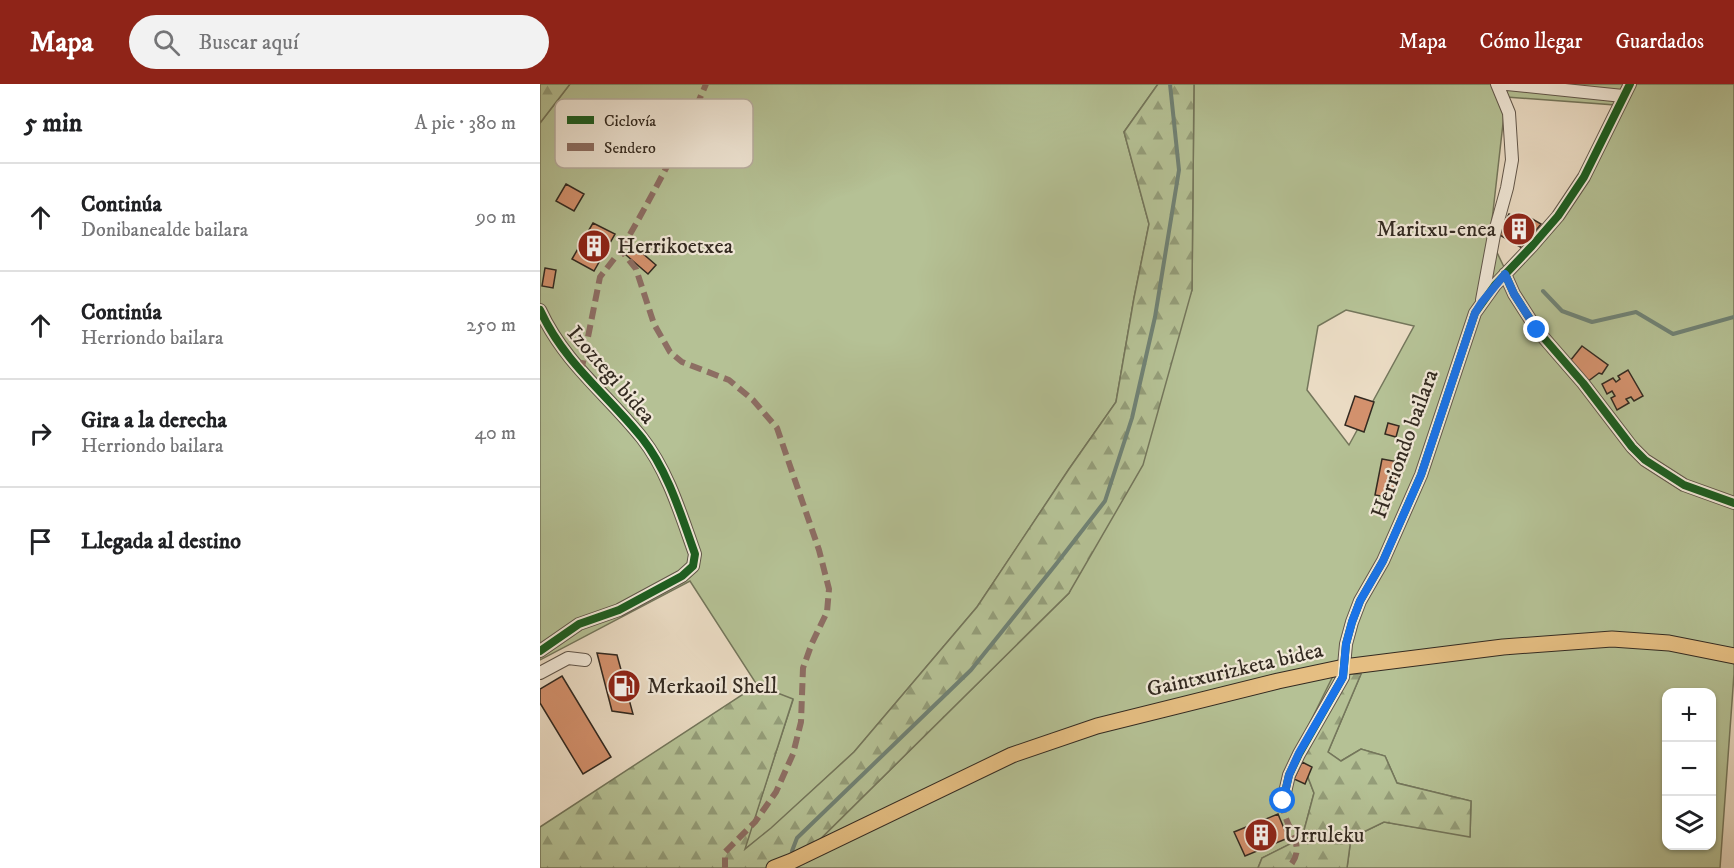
<!DOCTYPE html>
<html lang="es">
<head>
<meta charset="utf-8">
<style>
	:root { --surface:#fff; --page:#f2f2f2; --text:#202124; --muted:#757577; --line:#e0e0e0; --accent:#8f2418 }
	body { margin:0; font-family:"IM FELL DW Pica",serif; background:var(--page); color:var(--text) }
	.controls { position:absolute; right:18px; bottom:18px; display:grid; overflow:hidden; border-radius:12px; box-shadow:0 2px 4px #0004 }
	.controls button { width:54px; height:54px; display:grid; place-items:center; padding:0; border:0; border-bottom:2px solid var(--line); background:var(--surface); color:var(--text); font:30px sans-serif }
	.stop { position:absolute; width:18px; height:18px; margin:-14px; border:4px solid #1a73e8; border-radius:50%; background:#fff }
	.stop.end { background:#1a73e8; border-color:#fff; box-shadow:0 2px 6px #0008 }
	.list { margin:0; padding:0; list-style:none }
	h2 { display:flex; justify-content:space-between; align-items:center; height:78px; margin:0; padding:0 24px; font-size:26px }
	h2 small { font-size:20px; font-weight:400; color:var(--muted) }
	.list li { display:grid; grid-template-columns:39px 1fr auto; gap:18px; align-items:center; box-sizing:border-box; height:108px; padding:0 24px; border-top:2px solid var(--line) }
	.list b { display:block; font-size:22px; white-space:nowrap }
	.list p { margin:0; font-size:20px; white-space:nowrap; color:var(--muted) }
	.list em { font-size:20px; font-style:normal; color:var(--muted) }
	.icon { flex:none; width:33px; height:33px; fill:none; stroke:currentColor; stroke-width:2; stroke-linecap:round; stroke-linejoin:round }
	.map { position:relative; flex:none; width:1194px; height:784px; overflow:hidden }
	header { display:flex; align-items:center; gap:36px; box-sizing:border-box; height:84px; padding:0 30px; background:var(--accent); color:#fff }
	header strong { font-size:28px }
	nav { display:flex; gap:33px; margin-inline-start:auto; font-size:21px }
	.search { width:420px; height:54px; background:var(--page); display:flex; align-items:center; gap:15px; box-sizing:border-box; padding:0 21px; border-radius:33px; color:var(--muted); font-size:22px }
	main { display:flex }
	aside { flex:1; background:var(--surface) }
	.map>svg:first-child { display:block }
</style>
</head>
<body>
<header>
<strong>Mapa</strong>
<div class="search"><svg class="icon" aria-label="search" viewBox="0 0 24 24"><circle cx="10" cy="10" r="6"/><path d="M15 15l6 6"/></svg>Buscar aquí</div>
<nav><a>Mapa</a><a>Cómo llegar</a><a>Guardados</a></nav>
</header>
<main>
<aside>
<h2>5 min<small>A pie · 380 m</small></h2>
<ul class="list">
<li><svg class="icon" aria-label="ahead" viewBox="0 0 24 24"><path d="M12 20V5M6 11l6-6 6 6"/></svg><div><b>Continúa</b><p>Donibanealde bailara</p></div><em>90 m</em></li>
<li><svg class="icon" aria-label="ahead" viewBox="0 0 24 24"><path d="M12 20V5M6 11l6-6 6 6"/></svg><div><b>Continúa</b><p>Herriondo bailara</p></div><em>250 m</em></li>
<li><svg class="icon" aria-label="right" viewBox="0 0 24 24"><path d="M7 20v-9h11M14 6l5 5-5 5"/></svg><div><b>Gira a la derecha</b><p>Herriondo bailara</p></div><em>40 m</em></li>
<li><svg class="icon" aria-label="arrive" viewBox="0 0 24 24"><path d="M6 21V4h12l-3 4 3 4H6"/></svg><div><b>Llegada al destino</b></div></li>
</ul>
</aside>
<div class="map">
<svg width="1194" height="784" viewBox="0 0 1194 784">
	<defs>
		<pattern id="forest-firs" width="22" height="20" patternUnits="userSpaceOnUse" patternTransform="scale(1.5)"><rect width="22" height="20" fill="#b5c195"/><path d="M5 1l3.5 6h-7zM16 11l3.5 6h-7z" fill="#949d79"/></pattern>
	</defs>
	<rect width="100%" height="100%" fill="#eadbc3"/>
	<filter id="stains"><feTurbulence type="fractalNoise" baseFrequency=".00333" numOctaves="4"/><feColorMatrix values="0 0 0 0 .2 0 0 0 0 .09 0 0 0 0 .02 0 0 0 .5 -.17"/></filter>
	<radialGradient id="worn" r=".72"><stop offset=".6" stop-color="#630" stop-opacity="0"/><stop offset="1" stop-color="#630" stop-opacity=".3"/></radialGradient>
	<!-- grass -->
	<path fill="#b5c195" stroke="#74765b" stroke-width="1.5" fill-rule="evenodd" d="M30 0H618L584 48 609 140 594 214 576 318 529 385 437 523 314 668 231 745 204 766 253 616 217 601 150 497 0 576V39Z
		M654 0H1194V590L1180 784H807L811 754 844 738 930 752 931 717 857 699 845 672 821 665 801 677 788 668 821 590 757 665 774 709 762 754 722 774 718 784H251L529 509 652 206ZM966 13 1075 21 1028 118 964 183 950 154ZM806 226 874 242 809 361 767 306 778 242ZM1126 608H1172V762H1126Z"/>
	<!-- forest -->
	<path fill="url(#forest-firs)" stroke="#74765b" stroke-width="1.5" d="M0 0H30L0 39Z
		M618 0H654L652 206 603 381 529 509 251 784H0V743L217 601 253 615 205 765 231 744 314 668 437 523 529 385 576 318 594 214 609 140 584 48Z
		M794 590H821L788 668 801 677 821 665 845 672 857 699 931 717 930 753 844 738 811 754 807 784H718L722 774 762 754 774 709 757 665Z"/>
	<g fill="none" stroke-linecap="round" stroke-linejoin="round">
		<!-- stream -->
		<path stroke="#708275" stroke-width="4" d="M1003 207 1022 227 1052 238 1096 228 1133 250 1194 233
			M252 767 257 754 431 586 517 479 565 417 592 334 615 233 639 86 630 0"/>
	</g>
	<!-- building -->
	<path fill="#d3916d" stroke="#332a21" stroke-width="1.5" d="M26 100 44 110 34 127 16 117Z
		M969 130 985 139 989 133 1001 140 982 164 958 150Z
		M53 139 75 150 54 187 32 175Z
		M94 162 116 181 108 190 86 171Z
		M5 184 16 186 13 204 2 202Z
		M1042 262 1068 281 1062 290 1059 289 1047 298 1030 277Z
		M1088 286 1103 312 1094 317 1091 313 1086 315 1089 319 1077 326 1071 314 1075 312 1072 307 1067 310 1062 300 1073 294 1076 298 1080 295 1078 292Z
		M815 312 834 318 824 348 805 341Z
		M848 339 859 342 856 353 845 350Z
		M842 375 859 378 852 414 835 411Z
		M57 569 77 571 93 630 72 627Z
		M22 592 71 673 43 690 0 619V605Z
		M762 678 772 683 765 700 754 695Z
		M738 730 748 754 705 772 694 748Z"/>
	<g fill="none" stroke-linecap="round" stroke-linejoin="round">
		<!-- minor casing -->
		<g stroke="#61564a" stroke-width="14">
			<path id="minor" d="M967 0 1083 12
				M965 190 974 210 997 246 1043 299 1092 363 1105 376 1144 401 1194 419
				M942 216 954 151 967 104 972 76 969 29 957 0
				M0 226C25 280 66 309 102 354 128 387 141 431 155 470L153 482 142 492 79 526 39 540 0 567
				M0 589 28 574 45 576
				M743 717 749 691 759 670 803 593 806 560 812 538 820 517 843 477 881 391 935 229 955 201 992 162 1018 132 1044 93 1090 0"/>
		</g>
		<!-- major casing -->
		<g stroke="#332a21" stroke-width="17">
			<path id="major" d="M234 784 252 777 472 671 557 642 738 597 804 583 963 563 1072 555 1129 559 1194 572"/>
		</g>
		<!-- minor -->
		<use href="#minor" stroke="#f1e8d8" stroke-width="12"/>
		<!-- major -->
		<use href="#major" stroke="#e5be82" stroke-width="15"/>
		<!-- quiet -->
		<path stroke="#8d6e63" stroke-width="6" stroke-dasharray="12 6" stroke-linecap="butt" d="M81 166C112 112 142 57 166 0
			M41 288 60 193 81 166 96 185 114 240 130 268 142 278 189 296 213 316 237 344 279 466 289 505 287 528 272 559 263 584 261 638 253 670 236 708 215 738 185 768V784
			M743 717C741 743 771 760 748 784"/>
		<!-- cycleway casing -->
		<g stroke="#f1e8d8" stroke-width="11">
			<path id="cycleway" d="M965 190 974 210 997 246 1043 299 1092 363 1105 376 1144 401 1194 419
				M0 226C25 280 66 309 102 354 128 387 141 431 155 470L153 482 142 492 79 526 39 540 0 567
				M743 717 749 691 759 670 803 593 806 560 812 538 820 517 843 477 881 391 935 229 955 201 992 162 1018 132 1044 93 1090 0"/>
		</g>
		<!-- cycleway -->
		<use href="#cycleway" stroke="#1b5e20" stroke-width="8"/>
	</g>
	<g fill="none" stroke-linecap="round" stroke-linejoin="round">
		<!-- route -->
		<path stroke="#1a73e8" stroke-width="8" d="M743 717 749 691 759 669 803 593 806 560 812 538 820 517 843 477 881 391 935 229 942 218 965 190 974 210 997 246"/>
	</g>
	<!-- icons -->
	<defs>
		<g id="building-disc" transform="scale(1.725)"><circle r="9.5" fill="#8f2418" stroke="#f1e8d8"/><path d="M-4-6H4V6H1V3H-1V6H-4ZM-2.5-4.3h1.7v1.8h-1.7ZM.8-4.3h1.7v1.8H.8ZM-2.5-1h1.7V.8h-1.7ZM.8-1h1.7V.8H.8Z" fill="#fff"/></g>
		<g id="fuel-disc" transform="scale(1.725)"><circle r="9.5" fill="#8f2418" stroke="#f1e8d8"/><path d="M-5.5-6h7V0h2V4h1.3V-2.5L3-4.5l.8-.8L6-3V5H2.5V1h-1V6h-7ZM-4.2-4.7v3.2H.2V-4.7Z" fill="#fff"/></g>
	</defs>
	<g fill-rule="evenodd">
		<use href="#building-disc" x="979" y="145"/>
		<use href="#building-disc" x="54" y="162"/>
		<use href="#fuel-disc" x="84" y="602"/>
		<use href="#building-disc" x="721" y="751"/>
	</g>
	<g text-anchor="middle" dominant-baseline="central" stroke-width="4.5" stroke-linejoin="round" paint-order="stroke">
		<!-- poi labels -->
		<g font-size="22" fill="#332a21" stroke="#f1e8d8" text-anchor="start">
			<text x="956" y="145" text-anchor="end">Maritxu-enea</text>
			<text x="77" y="162">Herrikoetxea</text>
			<text x="107" y="602">Merkaoil Shell</text>
			<text x="744" y="751">Urruleku</text>
		</g>
		<!-- street labels -->
		<g font-size="22" fill="#332a21" stroke="#f1e8d8">
			<text transform="translate(71 291) rotate(49)">Izoztegi bidea</text>
			<text transform="translate(865 360) rotate(-70)">Herriondo bailara</text>
			<text transform="translate(695 586) rotate(-13)">Gaintxurizketa bidea</text>
		</g>
	</g>
	<!-- legend -->
	<rect x="15" y="15" width="198" height="69" rx="9" fill="#f1e8d8" stroke="#b8afa1" stroke-width="1.5"/>
	<rect x="27" y="32" width="27" height="8" fill="#1b5e20"/>
	<rect x="27" y="59" width="27" height="8" fill="#8d6e63"/>
	<g font-size="16" fill="#332a21">
		<text x="64" y="42">Ciclovía</text>
		<text x="64" y="69">Sendero</text>
	</g>
	<rect width="100%" height="100%" filter="url(#stains)"/>
	<rect width="100%" height="100%" fill="url(#worn)"/>
</svg>
<div class="controls">
<button>+</button>
<button>−</button>
<button><svg class="icon" aria-label="layers" viewBox="0 0 24 24"><path d="M12 4l9 5-9 5-9-5zM3 14l9 5 9-5"/></svg></button>
</div>
<div class="stop" style="left:743px;top:717px"></div>
<div class="stop end" style="left:997px;top:246px"></div>
</div>
</main>
</body>
</html>
